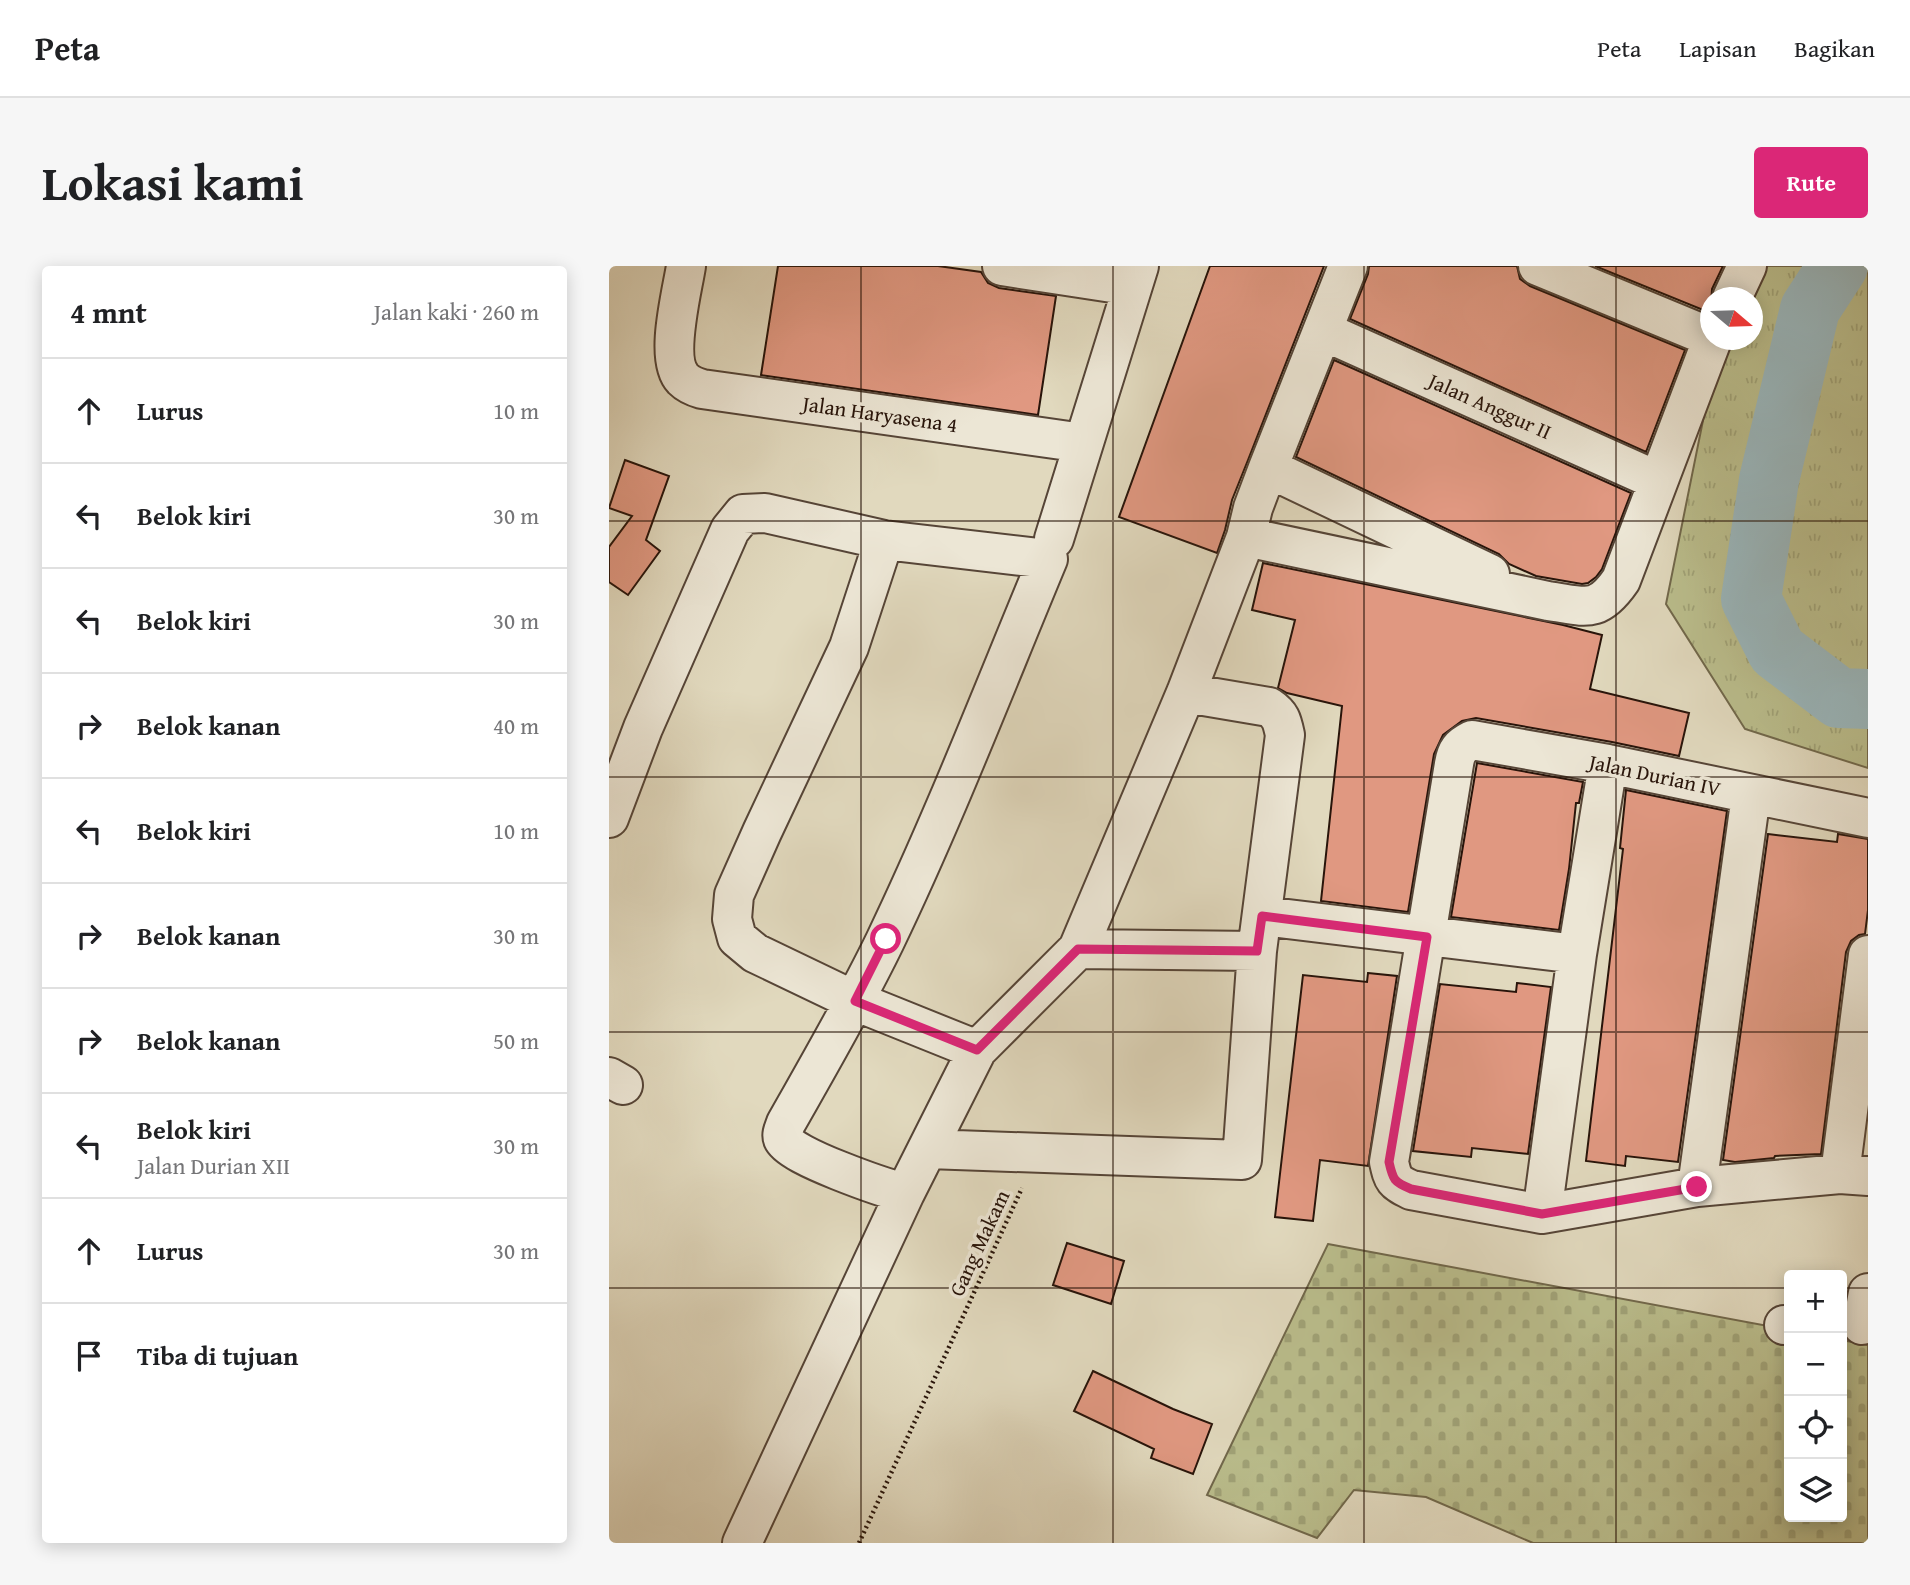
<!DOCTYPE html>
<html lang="id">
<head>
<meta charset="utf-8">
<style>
	:root { --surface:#fff; --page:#f6f6f6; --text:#202124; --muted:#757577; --line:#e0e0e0; --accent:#db2777 }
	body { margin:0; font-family:"Gentium Book Plus",serif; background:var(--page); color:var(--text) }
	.controls { position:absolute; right:21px; bottom:21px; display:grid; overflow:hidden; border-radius:7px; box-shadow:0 4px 18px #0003 }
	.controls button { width:63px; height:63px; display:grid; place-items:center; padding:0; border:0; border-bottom:2px solid var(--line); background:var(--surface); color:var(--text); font:35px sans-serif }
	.compass { position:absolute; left:1091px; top:21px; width:63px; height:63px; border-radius:50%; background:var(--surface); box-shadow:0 4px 18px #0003; rotate:109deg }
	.stop { position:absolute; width:21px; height:21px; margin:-16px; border:5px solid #db2777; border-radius:50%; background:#fff }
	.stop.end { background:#db2777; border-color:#fff; box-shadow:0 2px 7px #0008 }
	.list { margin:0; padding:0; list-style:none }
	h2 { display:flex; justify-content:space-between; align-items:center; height:91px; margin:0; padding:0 28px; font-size:30px }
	h2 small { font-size:23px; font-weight:400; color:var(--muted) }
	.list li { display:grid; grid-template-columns:46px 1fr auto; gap:21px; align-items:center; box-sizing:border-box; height:105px; padding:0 28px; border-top:2px solid var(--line) }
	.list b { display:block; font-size:26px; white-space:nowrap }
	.list p { margin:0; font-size:23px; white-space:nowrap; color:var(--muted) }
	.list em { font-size:23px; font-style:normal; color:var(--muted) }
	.icon { flex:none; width:38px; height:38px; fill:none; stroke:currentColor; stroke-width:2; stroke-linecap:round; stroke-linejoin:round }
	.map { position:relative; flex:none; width:1259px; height:1277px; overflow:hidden; border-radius:7px }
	header { display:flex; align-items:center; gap:42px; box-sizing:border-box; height:98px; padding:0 35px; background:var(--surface); border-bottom:2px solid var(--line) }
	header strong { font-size:33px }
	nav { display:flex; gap:38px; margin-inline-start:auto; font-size:24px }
	.intro { display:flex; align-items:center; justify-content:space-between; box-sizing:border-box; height:168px; padding:0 42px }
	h1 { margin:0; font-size:49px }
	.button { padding:18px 32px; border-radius:7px; background:var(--accent); color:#fff; font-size:24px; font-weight:700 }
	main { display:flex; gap:42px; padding:0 42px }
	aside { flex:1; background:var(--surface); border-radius:7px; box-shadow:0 4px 18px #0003 }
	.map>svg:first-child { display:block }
</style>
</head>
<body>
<header>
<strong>Peta</strong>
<nav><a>Peta</a><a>Lapisan</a><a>Bagikan</a></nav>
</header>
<div class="intro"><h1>Lokasi kami</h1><a class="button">Rute</a></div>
<main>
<aside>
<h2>4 mnt<small>Jalan kaki · 260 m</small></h2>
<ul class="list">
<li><svg class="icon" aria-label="ahead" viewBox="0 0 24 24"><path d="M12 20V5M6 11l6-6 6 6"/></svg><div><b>Lurus</b></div><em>10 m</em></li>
<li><svg class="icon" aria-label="left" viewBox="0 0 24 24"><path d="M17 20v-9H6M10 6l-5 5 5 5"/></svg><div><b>Belok kiri</b></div><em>30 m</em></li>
<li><svg class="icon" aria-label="left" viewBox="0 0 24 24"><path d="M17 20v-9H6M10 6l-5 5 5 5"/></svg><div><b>Belok kiri</b></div><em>30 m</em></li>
<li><svg class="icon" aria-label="right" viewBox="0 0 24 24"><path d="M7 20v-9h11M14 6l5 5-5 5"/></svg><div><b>Belok kanan</b></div><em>40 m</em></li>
<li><svg class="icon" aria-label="left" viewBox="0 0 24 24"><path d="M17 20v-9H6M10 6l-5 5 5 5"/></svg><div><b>Belok kiri</b></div><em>10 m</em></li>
<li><svg class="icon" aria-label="right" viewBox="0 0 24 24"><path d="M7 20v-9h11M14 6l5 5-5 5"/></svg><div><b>Belok kanan</b></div><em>30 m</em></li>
<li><svg class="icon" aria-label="right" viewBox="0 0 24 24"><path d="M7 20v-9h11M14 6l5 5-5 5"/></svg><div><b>Belok kanan</b></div><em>50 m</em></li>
<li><svg class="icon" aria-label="left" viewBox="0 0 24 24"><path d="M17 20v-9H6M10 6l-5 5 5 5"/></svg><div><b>Belok kiri</b><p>Jalan Durian XII</p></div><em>30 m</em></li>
<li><svg class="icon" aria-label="ahead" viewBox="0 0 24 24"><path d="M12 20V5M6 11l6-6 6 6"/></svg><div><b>Lurus</b></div><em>30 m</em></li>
<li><svg class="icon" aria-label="arrive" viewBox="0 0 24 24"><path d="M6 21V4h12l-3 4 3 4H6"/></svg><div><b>Tiba di tujuan</b></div></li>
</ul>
</aside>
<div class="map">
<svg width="1259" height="1277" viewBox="0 0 1259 1277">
	<defs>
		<pattern id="grass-tufts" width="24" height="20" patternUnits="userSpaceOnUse" patternTransform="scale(1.75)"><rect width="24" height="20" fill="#babd8c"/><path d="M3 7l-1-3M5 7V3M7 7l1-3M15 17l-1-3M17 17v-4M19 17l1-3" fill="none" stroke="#a0a277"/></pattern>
		<pattern id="cemetery-stones" width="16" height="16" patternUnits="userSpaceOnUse" patternTransform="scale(1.75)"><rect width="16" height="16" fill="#babd8c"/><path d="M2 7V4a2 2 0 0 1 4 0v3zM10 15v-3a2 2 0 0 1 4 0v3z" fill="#a0a277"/></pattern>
	</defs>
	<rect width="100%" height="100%" fill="#e1d9be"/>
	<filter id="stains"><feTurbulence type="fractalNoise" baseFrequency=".00286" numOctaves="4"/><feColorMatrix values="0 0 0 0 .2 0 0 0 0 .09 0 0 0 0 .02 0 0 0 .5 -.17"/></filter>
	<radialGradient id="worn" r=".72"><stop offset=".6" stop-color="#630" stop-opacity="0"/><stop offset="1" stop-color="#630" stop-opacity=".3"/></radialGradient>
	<!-- grass -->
	<path fill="url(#grass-tufts)" stroke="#71684b" stroke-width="2" d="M1151 0H1259V502L1136 463 1057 338 1109 80 1112 74H1143V32Z"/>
	<!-- cemetery -->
	<path fill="url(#cemetery-stones)" stroke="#71684b" stroke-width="2" d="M719 978 1180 1064V1251H1233V1074L1259 1079V1277H924L817 1231 745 1224 708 1272 598 1229Z"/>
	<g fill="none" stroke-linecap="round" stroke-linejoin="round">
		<!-- river -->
		<path stroke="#9ab7bd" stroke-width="60" d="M1229 0 1201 43 1160 214 1142 333 1168 385 1230 432 1259 433"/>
	</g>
	<!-- building -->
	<path fill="#e09881" stroke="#28140a" stroke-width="2" d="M169 0H329L372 6 379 17 390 22 447 30 429 149 152 109Z
		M601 0H715L639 194 623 234 616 264 608 287 510 251Z
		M760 0H908L911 13 921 20 1076 84 1037 186 741 53 759 8Z
		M986 0H1114L1103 23 1102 40 1099 46Z
		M725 94 1022 227 993 303 987 311 979 317 973 318 927 310 900 298 890 288 687 191Z
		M16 194 60 210 37 274 51 285 19 329 0 316V281L23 250 0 242Z
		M654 297 954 359 993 369 981 423 1080 447 1070 490 1003 476 867 452 853 455 834 469 825 488 799 646 712 635 733 440 678 427 669 422 686 354 643 344Z
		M868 497 974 516 970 537H967L960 603 950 664 842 651Z
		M1017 524 1118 545 1069 896 1017 890 1016 900 977 895 1014 583 1011 582Z
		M1159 568 1228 576 1229 568 1259 573V644L1256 668 1250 669 1242 675 1237 686 1212 888 1166 890 1165 892 1126 896 1114 894Z
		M759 707 788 710 759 900 711 894 704 955 666 951 694 709 758 716Z
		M908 717 942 721 919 888 863 882 862 891 804 885 831 718 907 726Z
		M458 977 515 995 502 1038 444 1019Z
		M484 1105 564 1143 603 1158 584 1208 542 1192 545 1183 465 1145Z"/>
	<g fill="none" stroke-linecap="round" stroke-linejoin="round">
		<!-- minor casing -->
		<g stroke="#564537" stroke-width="42">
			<path id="minor" d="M77 0C73 26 55 93 74 113 79 118 86 121 93 123L474 177
				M393 0 523 20
				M929 0 1101 71
				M1123 32 1138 0
				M714 65 1049 215
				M659 202 881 308
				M637 271 939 335C976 340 988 349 1012 314L1103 74
				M445 273 530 0
				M275 274 240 381 153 566 125 629 123 653 128 672 146 687 246 735 368 784
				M0 552 34 462 121 264 134 248 156 247 275 274 439 293C386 420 336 550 276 675 246 737 211 797 177 857 175 863 172 868 174 873 181 890 275 922 296 927
				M1259 552 999 498 863 474C851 480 847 485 845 498L780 896C784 914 785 916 802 924L933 948 1088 921 1231 908 1259 910
				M653 650 968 688
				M469 683 648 685
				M0 811 14 819
				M319 883 633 894 648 685 676 469C673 455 672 449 660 441L577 427
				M1231 908 1259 689
				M1088 921 1142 529
				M933 948 968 688 999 498
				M1175 1059H1180
				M1253 1059 1259 1027
				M133 1277 296 927 368 784 469 683 577 427 637 271 644 242 659 202 739 0"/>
		</g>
		<!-- path -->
		<path stroke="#28140a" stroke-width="4.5" stroke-dasharray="2 3.5" stroke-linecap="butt" d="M250 1277 413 922"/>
		<!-- minor -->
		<use href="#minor" stroke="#ece6d5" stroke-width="38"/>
	</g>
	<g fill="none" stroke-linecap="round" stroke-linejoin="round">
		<!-- route -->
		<path stroke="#db2777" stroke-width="9" d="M277 673 246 735 368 784 469 683 648 685 653 650 818 671 780 896C784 914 785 916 802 923L933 948 1088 921"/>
	</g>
	<!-- grid -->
	<path fill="none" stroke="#28140a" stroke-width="2" stroke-opacity="0.55" d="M252 0V1277M504 0V1277M755 0V1277M1007 0V1277M0 255H1259M0 511H1259M0 766H1259M0 1022H1180M1233 1022H1259"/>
	<g text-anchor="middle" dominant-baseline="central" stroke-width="7" stroke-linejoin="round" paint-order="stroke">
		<!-- street labels -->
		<g font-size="21" fill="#28140a" stroke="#ece6d5">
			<text transform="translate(881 140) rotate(24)">Jalan Anggur II</text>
			<text transform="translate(271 148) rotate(8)">Jalan Haryasena 4</text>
			<text transform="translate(1046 509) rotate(12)">Jalan Durian IV</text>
			<text transform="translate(370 977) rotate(-65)">Gang Makam</text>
		</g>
	</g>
	<rect width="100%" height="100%" filter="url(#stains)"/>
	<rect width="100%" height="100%" fill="url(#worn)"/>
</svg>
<div class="controls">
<button>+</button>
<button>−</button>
<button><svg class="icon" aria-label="locate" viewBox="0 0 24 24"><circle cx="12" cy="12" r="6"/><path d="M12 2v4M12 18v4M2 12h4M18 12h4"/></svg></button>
<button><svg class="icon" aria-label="layers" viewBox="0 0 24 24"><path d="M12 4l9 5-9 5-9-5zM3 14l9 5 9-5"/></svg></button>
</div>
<svg class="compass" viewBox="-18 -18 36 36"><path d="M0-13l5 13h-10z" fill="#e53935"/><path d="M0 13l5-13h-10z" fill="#757577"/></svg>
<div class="stop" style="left:277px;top:673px"></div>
<div class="stop end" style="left:1088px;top:921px"></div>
</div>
</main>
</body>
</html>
